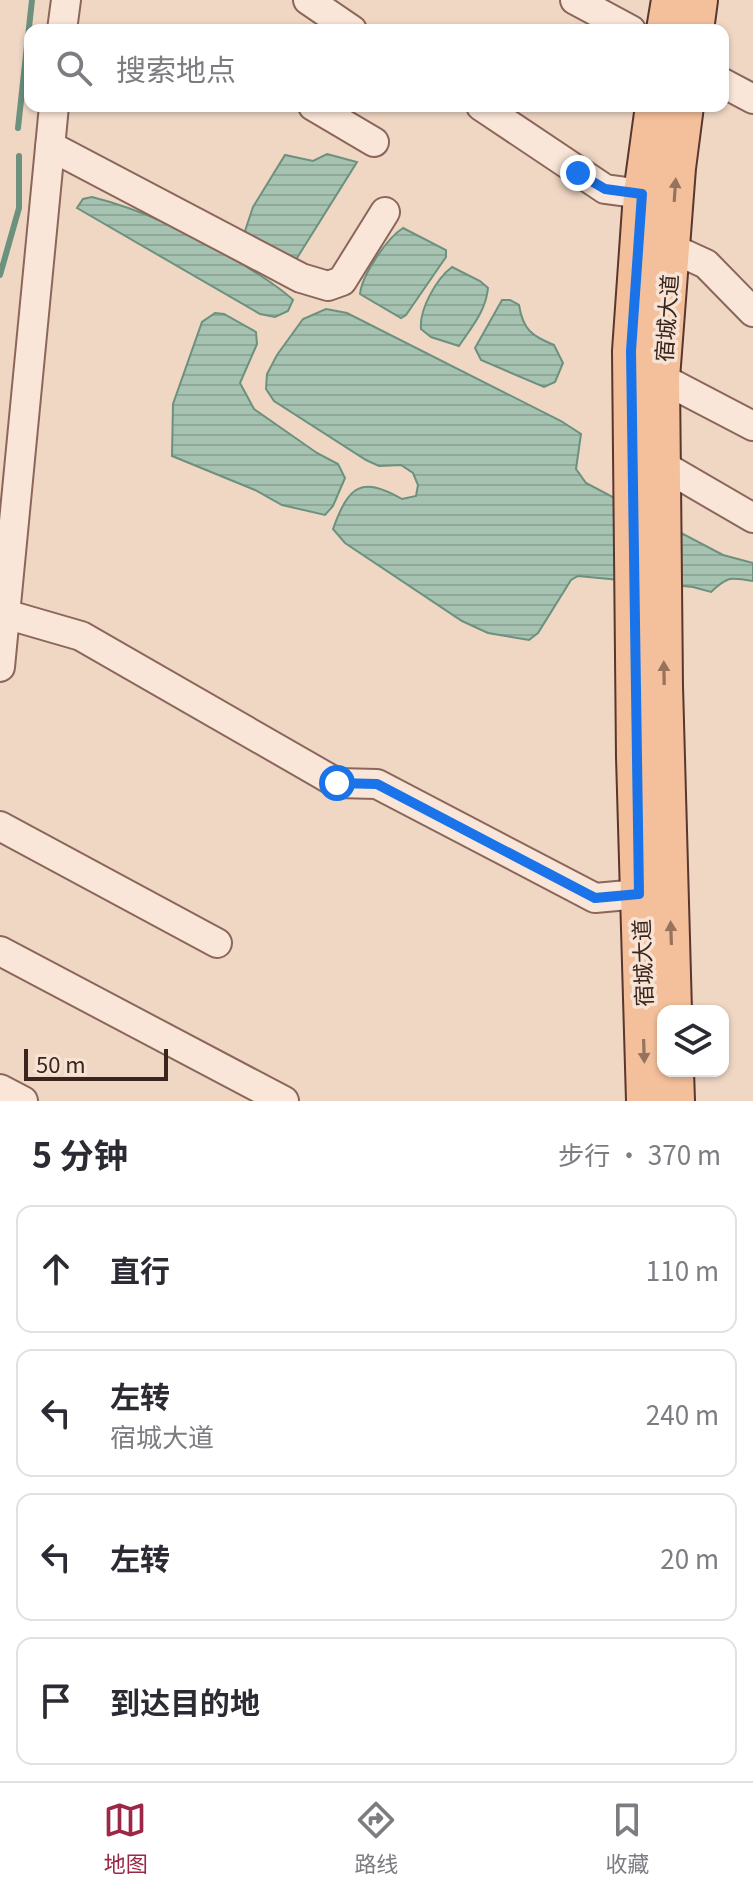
<!DOCTYPE html>
<html lang="zh">
<head>
<meta charset="utf-8">
<style>
	:root { --surface:#fff; --page:#f2f2f3; --text:#2b2b33; --muted:#7c7c81; --line:#e1e1e2; --accent:#9c2848 }
	body { margin:0; font-family:Georgia,"Noto Sans SC",serif; background:var(--page); color:var(--text) }
	.controls { position:absolute; right:24px; bottom:24px; display:grid; overflow:hidden; border-radius:16px; box-shadow:0 2px 6px #0004 }
	.controls button { width:72px; height:72px; display:grid; place-items:center; padding:0; border:0; border-bottom:2px solid var(--line); background:var(--surface); color:var(--text); font:40px sans-serif }
	.scale { position:absolute; left:24px; bottom:20px; width:144px; box-sizing:border-box; padding-left:8px; border:4px solid #3a241e; border-top:0; font-size:22px; line-height:28px; white-space:nowrap; color:#3a241e; -webkit-text-stroke:6px #f7e3d4; paint-order:stroke }
	.stop { position:absolute; width:24px; height:24px; margin:-18px; border:6px solid #1a73e8; border-radius:50%; background:#fff }
	.stop.end { background:#1a73e8; border-color:#fff; box-shadow:0 2px 8px #0008 }
	.list { margin:0; padding:0; list-style:none }
	h2 { display:flex; justify-content:space-between; align-items:center; height:104px; margin:0; padding:0 32px; font-size:34px }
	h2 small { font-size:26px; font-weight:400; color:var(--muted) }
	.list li { display:grid; grid-template-columns:52px 1fr auto; gap:24px; align-items:center; box-sizing:border-box; height:128px; margin:0 16px 16px; padding:0 16px; border:2px solid var(--line); border-radius:16px }
	.list b { display:block; font-size:30px; white-space:nowrap }
	.list p { margin:0; font-size:26px; white-space:nowrap; color:var(--muted) }
	.list em { font-size:26px; font-style:normal; color:var(--muted) }
	.icon { flex:none; width:44px; height:44px; fill:none; stroke:currentColor; stroke-width:2; stroke-linecap:round; stroke-linejoin:round }
	.map { position:relative; flex:none; width:753px; height:1101px; overflow:hidden }
	.search { position:absolute; background:var(--surface); box-shadow:0 2px 6px #0004; left:24px; right:24px; top:24px; height:88px; display:flex; align-items:center; gap:20px; box-sizing:border-box; padding:0 28px; border-radius:16px; color:var(--muted); font-size:30px }
	.sheet { height:680px; background:var(--surface) }
	nav { display:flex; justify-content:space-around; align-items:center; box-sizing:border-box; height:112px; border-top:2px solid var(--line); background:var(--surface); font-size:22px; color:var(--muted) }
	nav a { display:grid; justify-items:center; gap:4px }
	nav .on { color:var(--accent) }
	.map>svg:first-child { display:block }
</style>
</head>
<body>
<div class="map">
<svg width="753" height="1101" viewBox="0 0 753 1101">
	<defs>
		<pattern id="water-rules" width="6" height="5" patternUnits="userSpaceOnUse" patternTransform="scale(2)"><rect width="6" height="5" fill="#a6c3b2"/><path d="M0 2.5h6" fill="none" stroke="#90a799"/></pattern>
	</defs>
	<rect width="100%" height="100%" fill="#f0d7c4"/>
	<!-- water -->
	<path fill="url(#water-rules)" stroke="#6c917e" stroke-width="2" d="M327 154 357 162 297 258C278 260 255 245 245 231L253 207 285 155 313 161Z
		M92 197C144 210 190 233 236 260 256 273 276 284 293 300L288 311 275 317 260 314 77 208 83 199Z
		M403 228 446 250V257L406 315 401 318 360 294C362 275 387 238 403 228Z
		M452 267 480 281 488 288C486 311 471 328 459 346L431 337 421 329C419 310 436 279 452 267Z
		M502 300H510L519 305C523 330 532 336 554 345L563 363 555 382 544 387 481 360 475 348Z
		M326 309 347 313 561 421 581 434 576 469 586 483 723 555 753 563V581C731 577 728 576 711 592L693 587 578 576 571 580 538 633 529 640 488 633 462 621 345 543 333 529C349 485 361 476 402 499L416 496 418 485 413 473 401 465 379 466 366 460 274 401 266 389 267 374 277 355 303 319Z
		M215 313 224 314 256 332 257 344 240 383 254 409 317 453 338 464 345 478 333 506 325 515 282 505 255 490 172 456 173 404 202 322Z"/>
	<g fill="none" stroke-linecap="round" stroke-linejoin="round">
		<!-- stream -->
		<path stroke="#6c917e" stroke-width="6" d="M18 128 32 0
			M0 275 19 208V156"/>
		<!-- minor casing -->
		<g stroke="#8b665a" stroke-width="32">
			<path id="minor" d="M308 0 352 30
				M575 0 631 30
				M62 30 66 0
				M723 83 753 99
				M313 106 374 142
				M481 106 605 189 642 194
				M50 146 301 278 328 286 342 281 385 212
				M671 248 706 264 753 312
				M661 378 753 426
				M662 465 753 518
				M5 614 81 636 337 783 377 784 595 898 639 894
				M0 667 54 106
				M0 826 217 943
				M0 951 284 1101
				M0 1089 23 1101"/>
		</g>
		<!-- major casing -->
		<g stroke="#59362e" stroke-width="40">
			<path id="major" d="M665 30 670 0
				M695 30 699 0
				M673 1011 664 686 661 378 677 168 685 106
				M675 1071 676 1101
				M645 1101 635 757 631 351 642 194 654 106"/>
		</g>
		<!-- minor -->
		<use href="#minor" stroke="#fae6d8" stroke-width="28"/>
		<!-- major -->
		<use href="#major" stroke="#f4c09b" stroke-width="36"/>
	</g>
	<!-- one-way arrows -->
	<defs><path id="oneway-solid" d="M-6-.8H1V-3.2L6.5 0L1 3.2V.8H-6Z" transform="scale(2)"/></defs>
	<g fill="#97725c">
		<use href="#oneway-solid" transform="translate(675 190) rotate(-86)"/>
		<use href="#oneway-solid" transform="translate(664 673) rotate(-91)"/>
		<use href="#oneway-solid" transform="translate(671 933) rotate(-92)"/>
		<use href="#oneway-solid" transform="translate(644 1051) rotate(88)"/>
	</g>
	<g fill="none" stroke-linecap="round" stroke-linejoin="round">
		<!-- route -->
		<path stroke="#1a73e8" stroke-width="10" d="M337 783 377 784 595 898 639 894 631 351 642 194 605 189 578 173"/>
	</g>
	<g text-anchor="middle" dominant-baseline="central" stroke-width="7" stroke-linejoin="round" paint-order="stroke">
		<!-- street labels -->
		<g font-size="22" fill="#3a241e" stroke="#f7e3d4">
			<text transform="translate(665 318) rotate(-86)">宿城大道</text>
			<text transform="translate(641 963) rotate(-92)">宿城大道</text>
		</g>
	</g>
</svg>
<div class="controls">
<button><svg class="icon" aria-label="layers" viewBox="0 0 24 24"><path d="M12 4l9 5-9 5-9-5zM3 14l9 5 9-5"/></svg></button>
</div>
<div class="scale">50 m</div>
<div class="stop" style="left:337px;top:783px"></div>
<div class="stop end" style="left:578px;top:173px"></div>
<div class="search"><svg class="icon" aria-label="search" viewBox="0 0 24 24"><circle cx="10" cy="10" r="6"/><path d="M15 15l6 6"/></svg>搜索地点</div>
</div>
<section class="sheet">
<h2>5 分钟<small>步行 · 370 m</small></h2>
<ul class="list">
<li><svg class="icon" aria-label="ahead" viewBox="0 0 24 24"><path d="M12 20V5M6 11l6-6 6 6"/></svg><div><b>直行</b></div><em>110 m</em></li>
<li><svg class="icon" aria-label="left" viewBox="0 0 24 24"><path d="M17 20v-9H6M10 6l-5 5 5 5"/></svg><div><b>左转</b><p>宿城大道</p></div><em>240 m</em></li>
<li><svg class="icon" aria-label="left" viewBox="0 0 24 24"><path d="M17 20v-9H6M10 6l-5 5 5 5"/></svg><div><b>左转</b></div><em>20 m</em></li>
<li><svg class="icon" aria-label="arrive" viewBox="0 0 24 24"><path d="M6 21V4h12l-3 4 3 4H6"/></svg><div><b>到达目的地</b></div></li>
</ul>
</section>
<nav>
<a class="on"><svg class="icon" aria-label="map" viewBox="0 0 24 24"><path d="M3 6l6-2 6 2 6-2v14l-6 2-6-2-6 2zM9 4v14M15 6v14"/></svg>地图</a>
<a><svg class="icon" aria-label="directions" viewBox="0 0 24 24"><path d="M12 3l9 9-9 9-9-9zM9 14v-3h6M13 9l2 2-2 2"/></svg>路线</a>
<a><svg class="icon" aria-label="saved" viewBox="0 0 24 24"><path d="M7 4h10v16l-5-4-5 4z"/></svg>收藏</a>
</nav>
</body>
</html>
